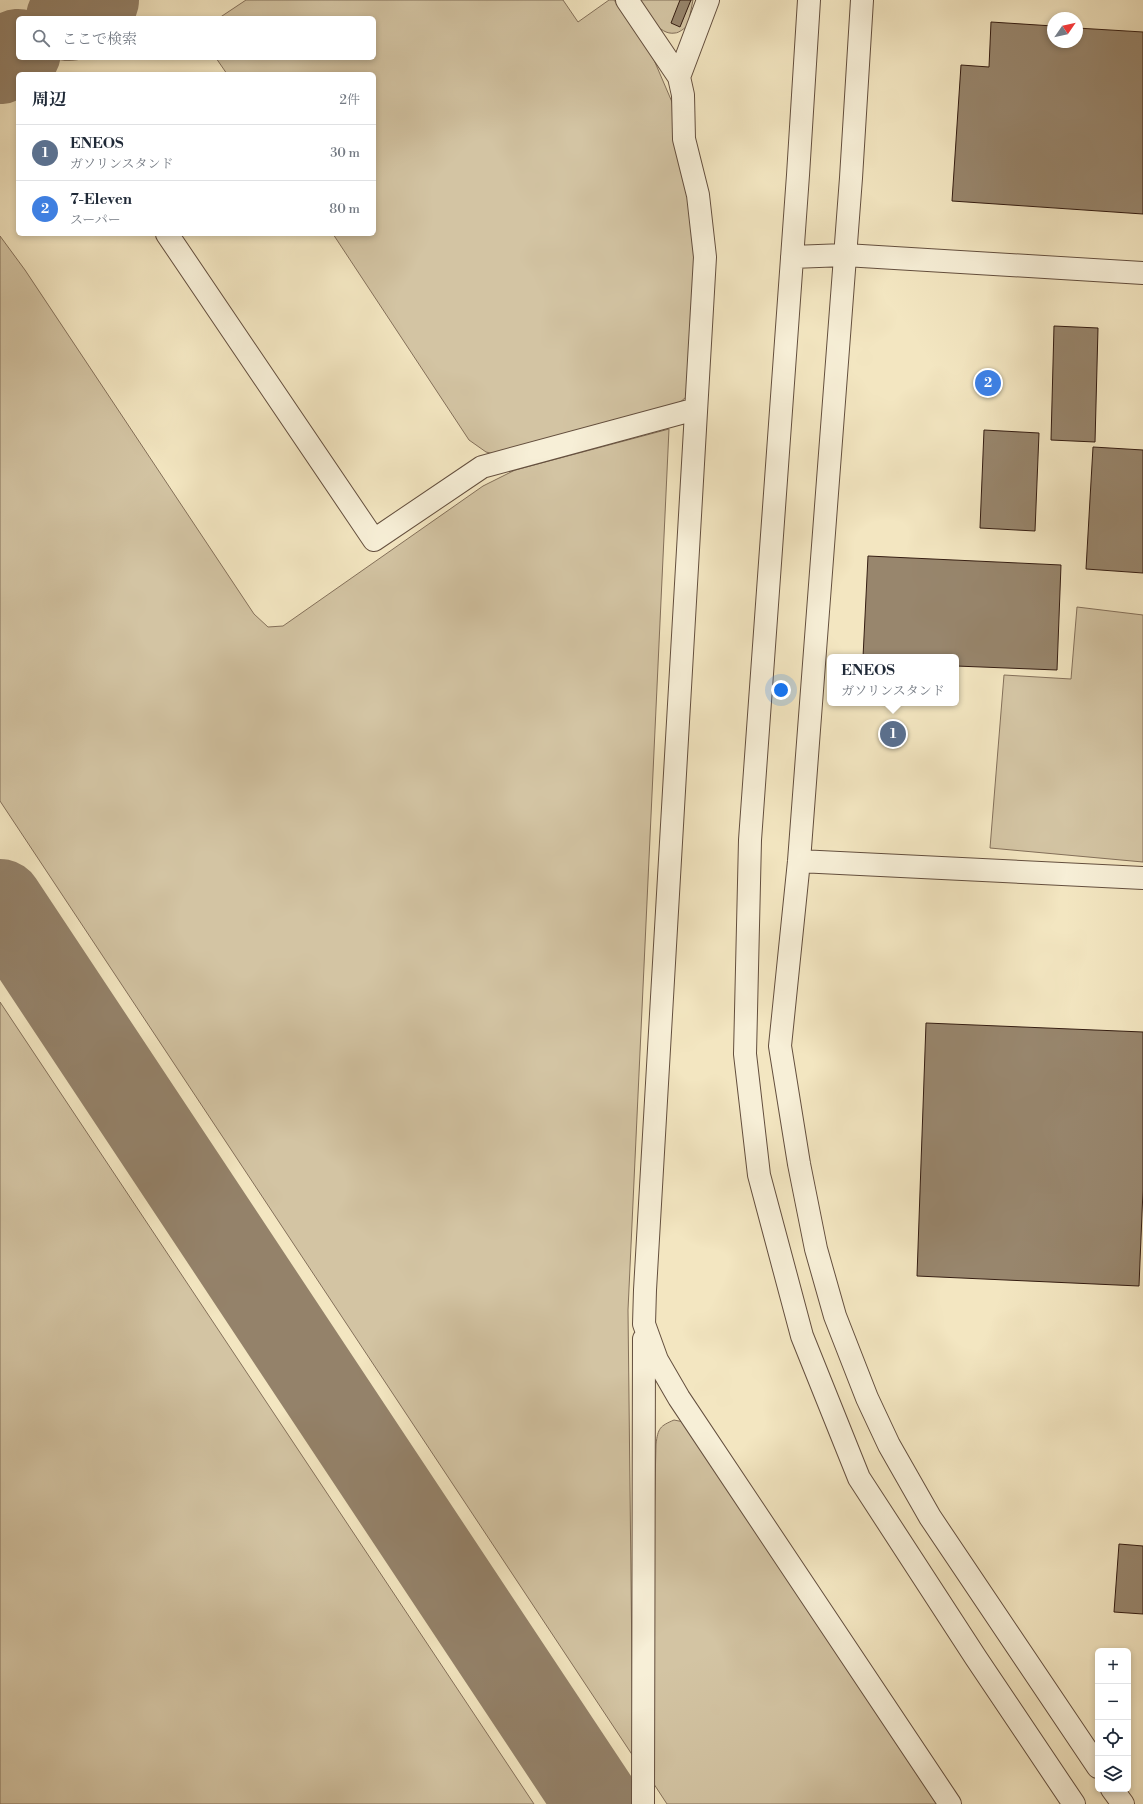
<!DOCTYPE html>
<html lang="ja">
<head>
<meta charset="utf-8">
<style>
	:root { --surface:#fff; --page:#f6f6f7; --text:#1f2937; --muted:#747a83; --line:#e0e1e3; --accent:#0f766e }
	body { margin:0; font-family:"Libre Bodoni","Noto Serif JP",serif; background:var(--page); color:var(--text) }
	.controls { position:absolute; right:12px; bottom:12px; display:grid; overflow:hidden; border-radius:6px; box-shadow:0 2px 6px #0003 }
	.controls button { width:36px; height:36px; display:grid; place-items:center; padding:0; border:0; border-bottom:1px solid var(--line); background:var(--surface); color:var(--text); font:20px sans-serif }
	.compass { position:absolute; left:1047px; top:12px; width:36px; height:36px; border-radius:50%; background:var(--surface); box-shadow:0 2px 6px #0003; rotate:56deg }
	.you { position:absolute; left:781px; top:690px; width:14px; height:14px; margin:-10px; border:3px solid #fff; border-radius:50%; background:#1a73e8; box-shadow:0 0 0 6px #1a73e833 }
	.badge { display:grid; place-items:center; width:26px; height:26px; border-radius:50%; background:var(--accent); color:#fff; font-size:13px; font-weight:700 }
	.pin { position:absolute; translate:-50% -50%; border:2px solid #fff; box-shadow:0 1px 4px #0006 }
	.popup { position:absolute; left:827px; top:654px; width:132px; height:52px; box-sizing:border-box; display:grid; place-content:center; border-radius:6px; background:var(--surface); filter:drop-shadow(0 1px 3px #0005); font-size:13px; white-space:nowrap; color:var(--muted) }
	.popup b { font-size:15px; color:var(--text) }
	.popup::after { content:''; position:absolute; left:50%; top:100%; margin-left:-8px; border:8px solid transparent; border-top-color:var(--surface) }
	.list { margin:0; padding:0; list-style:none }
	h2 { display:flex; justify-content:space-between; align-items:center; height:52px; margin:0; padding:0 16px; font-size:17px }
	h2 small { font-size:13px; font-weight:400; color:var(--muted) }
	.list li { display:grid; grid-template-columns:26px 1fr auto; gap:12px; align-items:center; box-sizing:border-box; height:56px; padding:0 16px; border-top:1px solid var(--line) }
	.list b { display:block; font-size:15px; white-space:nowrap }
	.list p { margin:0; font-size:13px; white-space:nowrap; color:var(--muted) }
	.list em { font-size:13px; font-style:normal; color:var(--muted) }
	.icon { flex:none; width:22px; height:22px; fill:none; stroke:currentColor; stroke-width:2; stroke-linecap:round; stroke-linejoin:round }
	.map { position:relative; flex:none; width:1143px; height:1804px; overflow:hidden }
	.search { position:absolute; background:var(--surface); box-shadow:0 2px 6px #0003; left:16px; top:16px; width:360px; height:44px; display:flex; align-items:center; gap:10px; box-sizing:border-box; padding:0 14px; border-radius:6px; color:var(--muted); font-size:15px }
	.panel { position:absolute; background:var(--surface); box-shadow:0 2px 6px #0003; left:16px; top:72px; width:360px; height:164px; border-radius:6px }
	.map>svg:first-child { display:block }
</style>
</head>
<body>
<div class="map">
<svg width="1143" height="1804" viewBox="0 0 1143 1804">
	<rect width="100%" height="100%" fill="#f3e6c1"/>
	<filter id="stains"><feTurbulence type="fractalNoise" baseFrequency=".005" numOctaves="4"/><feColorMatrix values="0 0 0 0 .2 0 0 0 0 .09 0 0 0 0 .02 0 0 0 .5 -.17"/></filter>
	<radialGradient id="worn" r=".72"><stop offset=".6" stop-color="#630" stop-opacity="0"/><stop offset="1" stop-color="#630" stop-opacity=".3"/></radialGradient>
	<!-- green -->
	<path fill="#d3c4a3" stroke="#84705a" d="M246 0H563L578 22 609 0H614L651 53 672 102 698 243 686 397 677 405 498 455 486 452 469 440 333 234H374V74H227L216 58H374V18H219Z
		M639 0H693L688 25C685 28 679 33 675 33 658 36 647 11 639 0Z
		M0 236 25 270 254 614 268 627 283 626 483 486 515 470 669 429 628 1310 633 1756 0 801Z
		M1077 607 1143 615V862L990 848 1004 675 1071 679Z
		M0 1002 534 1804H0Z
		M674 1420 684 1422 942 1804H667L648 1775 656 1444C658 1428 660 1426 674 1420Z"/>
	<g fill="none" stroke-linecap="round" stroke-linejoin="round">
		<!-- taxiway -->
		<path stroke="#94826a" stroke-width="86" d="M69 18 96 0
			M0 61 18 52
			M0 902 598 1804"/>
	</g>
	<!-- building -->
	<path fill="#98866d" stroke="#351d12" d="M680 0H691L680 27 671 23Z
		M991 22 1053 26V42H1077V28L1143 32V214L952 201 961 65 989 67Z
		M1054 326 1098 328 1095 442 1051 440Z
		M984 430 1039 433 1035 531 980 528Z
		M1093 447 1143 450V573L1086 569Z
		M868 556 1061 565 1057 670 956 666V657H863Z
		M926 1023 1143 1032V1190L1139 1286 917 1276Z
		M1119 1544 1143 1546V1614L1114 1612Z"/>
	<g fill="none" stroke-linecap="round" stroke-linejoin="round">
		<!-- minor casing -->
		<g stroke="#644f3e" stroke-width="24">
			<path id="minor" d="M627 0 679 77
				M708 0 679 77 683 95 684 139 698 195 705 257 645 1290 644 1324 657 1360 679 1398 950 1804
				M809 0 798 175 750 840 745 1054 759 1175 802 1336 859 1478 976 1658 1074 1804
				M862 0 851 178 799 861 780 1046 799 1164 816 1249 835 1316 867 1398 889 1445 930 1517 1098 1767
				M167 234 374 540 482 467 696 409
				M792 257 845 255 1143 273
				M799 861 1143 878
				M1112 1789 1123 1804
				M643 1804 644 1339"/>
		</g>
		<!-- minor -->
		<use href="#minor" stroke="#f7efd7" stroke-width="22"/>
	</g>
	<rect width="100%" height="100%" filter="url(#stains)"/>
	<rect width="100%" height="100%" fill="url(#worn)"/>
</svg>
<div class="controls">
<button>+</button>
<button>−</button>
<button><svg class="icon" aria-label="locate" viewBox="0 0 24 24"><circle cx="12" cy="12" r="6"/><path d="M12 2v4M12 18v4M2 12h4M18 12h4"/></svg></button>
<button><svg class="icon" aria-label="layers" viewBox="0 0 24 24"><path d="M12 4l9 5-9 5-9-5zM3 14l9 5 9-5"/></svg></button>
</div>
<svg class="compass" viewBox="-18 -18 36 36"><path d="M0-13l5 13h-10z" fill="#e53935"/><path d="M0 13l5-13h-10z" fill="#747a83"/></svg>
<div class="you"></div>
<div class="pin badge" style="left:893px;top:734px;background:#5c6f8a">1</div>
<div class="popup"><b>ENEOS</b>ガソリンスタンド</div>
<div class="pin badge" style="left:988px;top:383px;background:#3f7fe0">2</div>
<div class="search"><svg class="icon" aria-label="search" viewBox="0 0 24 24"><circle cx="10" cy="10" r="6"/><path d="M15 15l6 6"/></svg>ここで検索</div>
<section class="panel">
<h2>周辺<small>2件</small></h2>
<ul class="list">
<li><span class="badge" style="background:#5c6f8a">1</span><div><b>ENEOS</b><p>ガソリンスタンド</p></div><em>30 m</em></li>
<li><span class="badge" style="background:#3f7fe0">2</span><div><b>7-Eleven</b><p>スーパー</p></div><em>80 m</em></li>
</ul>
</section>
</div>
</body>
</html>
